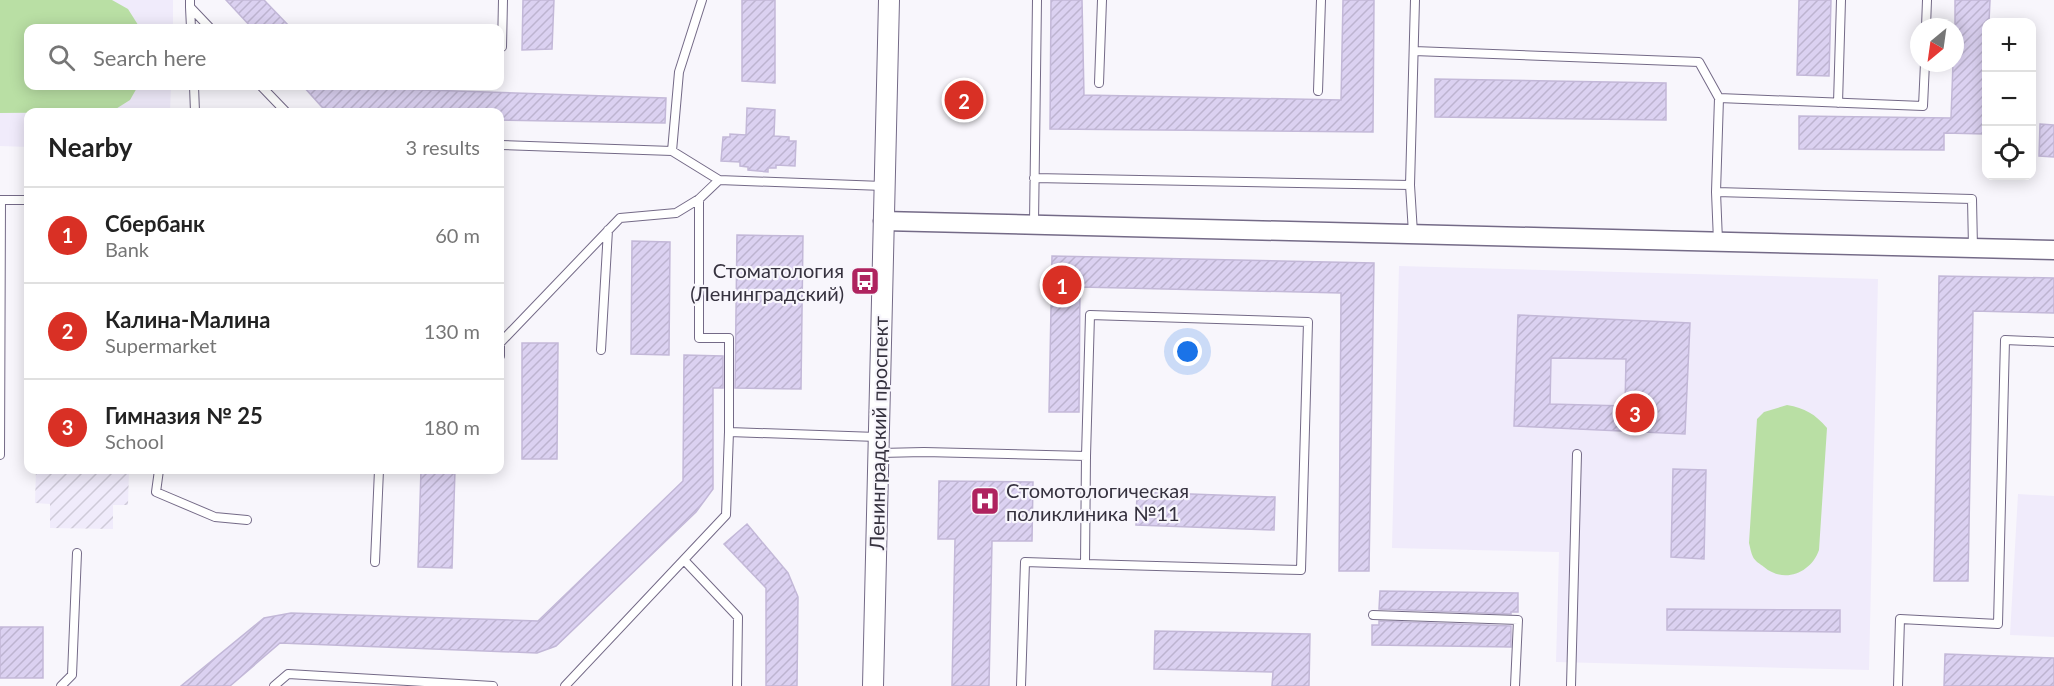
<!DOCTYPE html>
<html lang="en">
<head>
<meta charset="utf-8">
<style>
	:root { --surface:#fff; --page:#f6f6f6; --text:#222; --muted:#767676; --line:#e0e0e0; --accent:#d93025 }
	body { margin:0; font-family:Lato,sans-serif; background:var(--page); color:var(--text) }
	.controls { position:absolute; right:18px; top:18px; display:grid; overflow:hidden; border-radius:12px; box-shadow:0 3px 15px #0003 }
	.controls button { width:54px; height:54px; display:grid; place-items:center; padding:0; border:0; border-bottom:2px solid var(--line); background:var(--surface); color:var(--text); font:30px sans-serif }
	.compass { position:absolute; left:1910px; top:18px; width:54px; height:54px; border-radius:50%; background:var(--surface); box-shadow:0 3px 15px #0003; rotate:209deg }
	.you { position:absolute; left:1188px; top:352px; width:21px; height:21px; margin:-15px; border:4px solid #fff; border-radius:50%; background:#1a73e8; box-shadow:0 0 0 9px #1a73e833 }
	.badge { display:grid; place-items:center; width:39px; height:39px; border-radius:50%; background:var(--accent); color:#fff; font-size:20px; font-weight:700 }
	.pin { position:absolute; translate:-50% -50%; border:3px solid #fff; box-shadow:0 2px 6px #0006 }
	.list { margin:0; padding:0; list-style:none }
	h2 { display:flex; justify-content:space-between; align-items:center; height:78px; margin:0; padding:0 24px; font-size:26px }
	h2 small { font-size:20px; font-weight:400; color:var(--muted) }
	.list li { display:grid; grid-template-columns:39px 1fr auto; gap:18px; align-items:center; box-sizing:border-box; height:96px; padding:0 24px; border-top:2px solid var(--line) }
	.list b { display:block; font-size:22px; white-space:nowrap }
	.list p { margin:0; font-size:20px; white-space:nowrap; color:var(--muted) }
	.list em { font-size:20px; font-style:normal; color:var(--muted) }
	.icon { flex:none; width:33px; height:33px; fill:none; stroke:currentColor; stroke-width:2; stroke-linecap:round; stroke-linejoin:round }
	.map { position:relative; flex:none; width:2054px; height:686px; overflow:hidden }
	.search { position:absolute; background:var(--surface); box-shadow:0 3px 15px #0003; left:24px; top:24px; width:480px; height:66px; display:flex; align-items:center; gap:15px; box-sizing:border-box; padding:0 21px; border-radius:12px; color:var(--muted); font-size:22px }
	.panel { position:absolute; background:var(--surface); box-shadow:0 3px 15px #0003; left:24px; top:108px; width:480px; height:366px; border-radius:12px }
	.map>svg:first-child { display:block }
</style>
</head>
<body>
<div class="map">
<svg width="2054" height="686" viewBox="0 0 2054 686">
	<defs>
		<pattern id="industrial-furrows" width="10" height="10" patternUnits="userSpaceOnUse" patternTransform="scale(1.5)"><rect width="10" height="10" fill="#f0ebfb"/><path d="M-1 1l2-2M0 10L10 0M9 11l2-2" fill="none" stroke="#cecad8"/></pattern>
		<pattern id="building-hatch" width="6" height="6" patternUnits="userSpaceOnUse" patternTransform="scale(1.5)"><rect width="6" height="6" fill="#dbd1f1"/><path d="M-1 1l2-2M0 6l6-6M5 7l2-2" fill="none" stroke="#bdb4d0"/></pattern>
	</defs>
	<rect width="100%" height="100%" fill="#f8f6fc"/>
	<!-- built -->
	<path fill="#f0ebfb" d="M0 0H173V28H28V86H171L170 112H28V147L0 146Z
		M1399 266 1878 279 1869 670 1556 662 1559 552 1392 548Z
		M2018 494 2054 496V637L2010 635Z"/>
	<!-- industrial -->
	<path fill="url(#industrial-furrows)" d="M36 470H129L128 505H113V529L50 528V504L35 503Z"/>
	<!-- pitch -->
	<path fill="#b9dfa4" d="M0 0H112L128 9 140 28H28V86H138L130 100 111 112 0 113Z
		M1787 405C1805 408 1815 414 1827 428L1819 550C1811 573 1784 584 1764 567 1760 564 1755 561 1753 557 1751 553 1750 547 1749 543L1757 419 1764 412Z"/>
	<!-- building -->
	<path fill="url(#building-hatch)" stroke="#c3b8d8" stroke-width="1.5" fill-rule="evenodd" d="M226 0H264L291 28H252Z
		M523 0H554L552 49 522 50Z
		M742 0H775V83L742 81Z
		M1051 0H1082L1084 95 1341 100 1343 0H1374L1373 132 1050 129Z
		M1799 0H1831L1829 76 1797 75Z
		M1955 0H1990L1989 22H1986L1985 134 1944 133V150L1799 149V116L1951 118 1953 63H1955Z
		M1435 79 1666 83V120L1435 117Z
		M303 86 666 98 665 123 500 120V112H336L322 107Z
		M747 108 775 110 774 136 789 137V141H796L795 166 776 165V168H768V172L748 170V167L740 166V162L721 161 723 137H730V134L746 135Z
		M2040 124 2054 125V157L2039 156Z
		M737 235 803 236 801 389 735 388Z
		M632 241 670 242 669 355 631 354Z
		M1052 256 1374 263 1369 571H1339L1341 293 1080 287 1079 412H1049Z
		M1939 276 2054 278V313L1973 311 1968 581H1934Z
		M1518 315 1690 323 1685 434 1514 426ZM1551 358 1626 359 1625 406 1550 404Z
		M522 343H558L557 459H522Z
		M684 355 723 356V388H713V489L696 512 556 646 537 653 280 643 230 686H181L264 618 291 613 538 621 683 481Z
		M1673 469 1706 470 1704 559 1671 557Z
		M421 470H455L452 568 418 567Z
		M939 481 1033 482 1032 541H992L989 686H952L955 539H938Z
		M1137 492 1275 497 1274 530 1136 525Z
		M747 524 788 573 798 597 797 686H766V588L724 544Z
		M1380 591 1518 593V612H1511V614L1379 609Z
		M1667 609 1840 610V632L1667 630Z
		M1379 621 1511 626V647L1372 645V625H1379Z
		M0 627H43V678H0Z
		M1155 631 1310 634 1309 686H1272L1273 672 1154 669Z
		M1945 654 2054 658V686H1944Z"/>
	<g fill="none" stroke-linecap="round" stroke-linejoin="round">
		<!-- service casing -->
		<g stroke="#746a87" stroke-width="10">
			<path id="service" d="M190 0V7L210 28
				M190 7 191 28
				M1926 27 1927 0
				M502 47 503 0
				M1414 51 1699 62 1719 98 1716 192 1718 241
				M1099 83 1102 0
				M194 86 195 112
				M261 86 286 112
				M1318 91 1321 0
				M1719 98 1923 106 1925 63
				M1838 103 1841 0
				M500 145 672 151 719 180 883 186
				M672 151 679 72 702 0
				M1034 178 1410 185
				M1716 192 1972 199 1973 248
				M699 199V338H729V432
				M0 200H28
				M1034 223 1037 0
				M1413 233 1410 185 1415 0
				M500 343 620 218 676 213 699 199 719 180
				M601 350 608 230
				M500 356V343
				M880 453 924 452 1086 456 1085 564 1025 562 1021 686
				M0 455 1 200
				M159 470 156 492 215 517 247 520
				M684 560 738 617 737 686
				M375 562 379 470
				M1085 564 1301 570 1308 322 1090 315 1086 456
				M1373 615 1518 620 1515 686
				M61 686 72 675 77 553
				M274 686 288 674 493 686
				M565 686 726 515 729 432 877 437
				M1571 686 1577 454
				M1898 686 1900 619 1998 624 2005 340 2054 342"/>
		</g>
		<!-- tertiary casing -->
		<g stroke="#746a87" stroke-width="21">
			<path id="tertiary" d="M883 221 2054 250"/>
		</g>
		<!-- secondary casing -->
		<g stroke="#746a87" stroke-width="22">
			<path id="secondary" d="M873 686 889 0"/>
		</g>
		<!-- service -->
		<use href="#service" stroke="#fff" stroke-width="8"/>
		<!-- tertiary -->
		<use href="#tertiary" stroke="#fff" stroke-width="18"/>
		<!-- secondary -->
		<use href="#secondary" stroke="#fff" stroke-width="20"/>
	</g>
	<!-- icons -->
	<defs>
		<g id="bus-square" transform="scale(1.5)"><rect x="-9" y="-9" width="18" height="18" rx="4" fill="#af235f" stroke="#f8f6fc"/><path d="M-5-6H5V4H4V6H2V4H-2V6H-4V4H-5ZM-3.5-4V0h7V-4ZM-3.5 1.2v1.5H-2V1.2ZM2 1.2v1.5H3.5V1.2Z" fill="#fff"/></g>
		<g id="hospital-square" transform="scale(1.5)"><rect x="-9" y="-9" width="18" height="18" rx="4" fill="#af235f" stroke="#f8f6fc"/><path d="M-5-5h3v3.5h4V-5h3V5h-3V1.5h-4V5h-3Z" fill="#fff"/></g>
	</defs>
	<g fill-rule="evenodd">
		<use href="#bus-square" x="865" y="281"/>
		<use href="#hospital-square" x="985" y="501"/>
	</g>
	<g text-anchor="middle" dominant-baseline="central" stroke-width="4.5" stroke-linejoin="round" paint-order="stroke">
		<!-- poi labels -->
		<g font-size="20" fill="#36323f" stroke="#f8f6fc" text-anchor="end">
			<text x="844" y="270">Стоматология<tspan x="844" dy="23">(Ленинградский)</tspan></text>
			<text x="1006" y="490" text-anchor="start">Стомотологическая<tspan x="1006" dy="23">поликлиника №11</tspan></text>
		</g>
		<!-- street labels -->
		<g font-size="20" fill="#36323f" stroke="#f8f6fc">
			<text transform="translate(878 433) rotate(-89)">Ленинградский проспект</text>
		</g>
	</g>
</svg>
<div class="controls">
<button>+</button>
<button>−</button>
<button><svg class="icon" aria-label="locate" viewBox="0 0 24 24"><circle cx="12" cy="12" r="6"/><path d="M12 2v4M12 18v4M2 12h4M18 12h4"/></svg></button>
</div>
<svg class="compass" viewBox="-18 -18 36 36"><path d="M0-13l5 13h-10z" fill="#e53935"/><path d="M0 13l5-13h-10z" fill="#767676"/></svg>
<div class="you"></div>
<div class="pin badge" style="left:1062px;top:285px">1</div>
<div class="pin badge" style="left:964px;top:100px">2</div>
<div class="pin badge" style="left:1635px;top:413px">3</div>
<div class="search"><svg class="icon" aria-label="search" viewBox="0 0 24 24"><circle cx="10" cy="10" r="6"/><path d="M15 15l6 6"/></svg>Search here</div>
<section class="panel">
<h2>Nearby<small>3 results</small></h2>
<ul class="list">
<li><span class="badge">1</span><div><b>Сбербанк</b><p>Bank</p></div><em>60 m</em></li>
<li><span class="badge">2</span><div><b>Калина-Малина</b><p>Supermarket</p></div><em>130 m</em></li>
<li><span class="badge">3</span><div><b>Гимназия № 25</b><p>School</p></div><em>180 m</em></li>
</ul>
</section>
</div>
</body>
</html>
